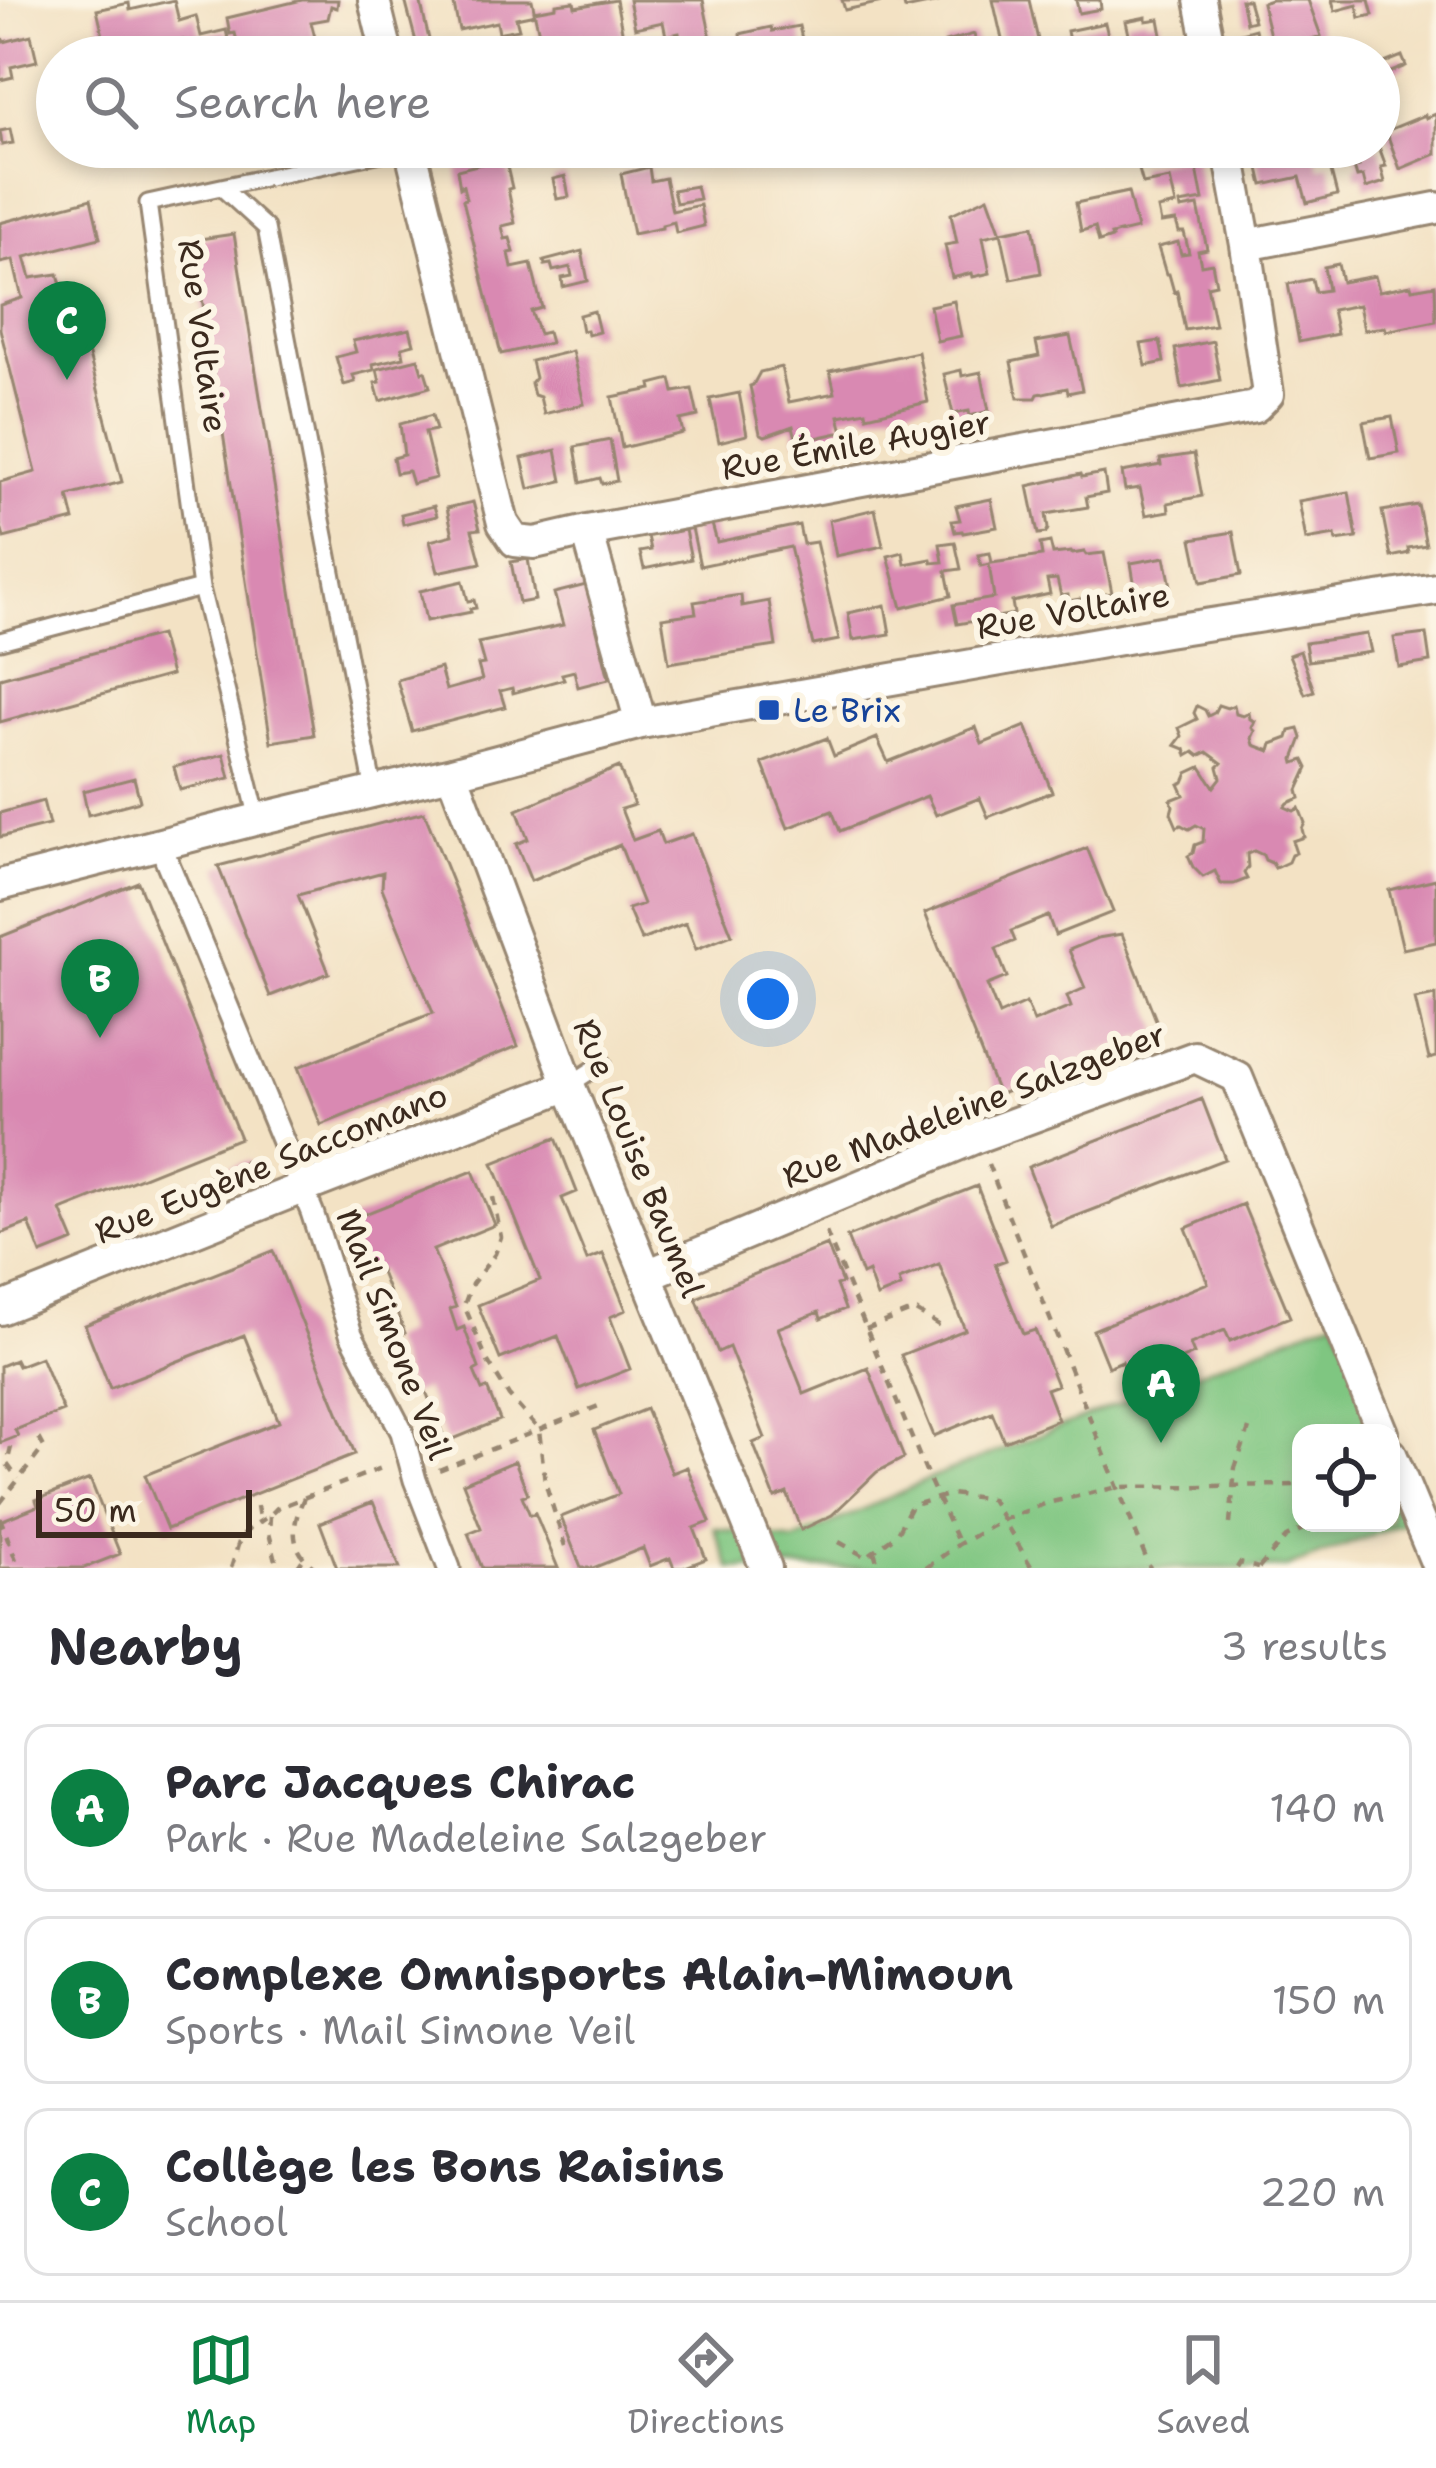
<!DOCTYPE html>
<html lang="en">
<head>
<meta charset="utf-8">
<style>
	:root { --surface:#fff; --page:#f7f7f7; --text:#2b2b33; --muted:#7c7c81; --line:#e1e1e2; --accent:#0b8043 }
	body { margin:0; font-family:"Shantell Sans",sans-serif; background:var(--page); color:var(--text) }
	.controls { position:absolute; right:36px; bottom:36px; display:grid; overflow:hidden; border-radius:24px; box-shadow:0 6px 18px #0003 }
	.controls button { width:108px; height:108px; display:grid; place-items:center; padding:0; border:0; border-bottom:3px solid var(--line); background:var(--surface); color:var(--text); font:60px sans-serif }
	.scale { position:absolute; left:36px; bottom:30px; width:216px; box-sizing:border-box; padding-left:12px; border:6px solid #3b2a1e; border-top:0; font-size:33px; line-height:42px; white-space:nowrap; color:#3b2a1e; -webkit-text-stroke:9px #fcf5e5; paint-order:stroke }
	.you { position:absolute; left:768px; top:999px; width:42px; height:42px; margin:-30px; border:9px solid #fff; border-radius:50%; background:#1a73e8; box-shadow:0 0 0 18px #1a73e833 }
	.badge { display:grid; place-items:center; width:78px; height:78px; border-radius:50%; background:var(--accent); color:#fff; font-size:39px; font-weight:700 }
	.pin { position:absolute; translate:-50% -99px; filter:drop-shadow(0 3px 6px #0008) }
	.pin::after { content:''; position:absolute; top:63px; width:42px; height:36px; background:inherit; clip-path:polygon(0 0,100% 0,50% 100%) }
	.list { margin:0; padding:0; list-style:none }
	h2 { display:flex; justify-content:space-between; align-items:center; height:156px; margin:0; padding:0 48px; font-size:51px }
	h2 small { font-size:39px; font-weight:400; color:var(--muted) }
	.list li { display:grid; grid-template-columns:78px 1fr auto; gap:36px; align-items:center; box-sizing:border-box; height:168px; margin:0 24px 24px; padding:0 24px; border:3px solid var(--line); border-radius:24px }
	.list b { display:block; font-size:45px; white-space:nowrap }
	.list p { margin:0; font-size:39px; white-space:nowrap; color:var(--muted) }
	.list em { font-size:39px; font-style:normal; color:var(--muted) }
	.icon { flex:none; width:66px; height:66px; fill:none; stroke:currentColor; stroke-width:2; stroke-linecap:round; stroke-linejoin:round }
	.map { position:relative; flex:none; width:1436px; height:1568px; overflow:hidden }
	.search { position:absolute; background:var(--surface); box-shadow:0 6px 18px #0003; left:36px; right:36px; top:36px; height:132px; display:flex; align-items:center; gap:30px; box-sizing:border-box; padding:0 42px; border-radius:66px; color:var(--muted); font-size:45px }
	.sheet { height:732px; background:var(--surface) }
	nav { display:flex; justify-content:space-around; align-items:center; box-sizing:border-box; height:168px; border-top:3px solid var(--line); background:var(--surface); font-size:33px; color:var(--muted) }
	nav a { display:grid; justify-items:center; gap:6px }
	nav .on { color:var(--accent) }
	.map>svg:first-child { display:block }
</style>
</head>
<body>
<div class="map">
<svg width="1436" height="1568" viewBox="0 0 1436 1568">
	<rect width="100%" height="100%" fill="#fcf5e5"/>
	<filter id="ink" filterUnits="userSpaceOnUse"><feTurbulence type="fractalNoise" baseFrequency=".00833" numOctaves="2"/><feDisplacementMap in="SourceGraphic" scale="24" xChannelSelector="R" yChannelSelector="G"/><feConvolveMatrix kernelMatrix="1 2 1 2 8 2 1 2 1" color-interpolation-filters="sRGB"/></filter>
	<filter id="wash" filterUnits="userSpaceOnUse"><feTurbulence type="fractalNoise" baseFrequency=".004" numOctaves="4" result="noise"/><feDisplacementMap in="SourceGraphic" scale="48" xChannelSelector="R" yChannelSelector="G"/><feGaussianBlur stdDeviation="2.7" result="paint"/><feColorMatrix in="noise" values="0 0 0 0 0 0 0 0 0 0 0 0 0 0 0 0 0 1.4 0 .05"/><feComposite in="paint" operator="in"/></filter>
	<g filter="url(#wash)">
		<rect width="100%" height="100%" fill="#f3e2c4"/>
		<!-- green -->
		<path fill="#7fc681" stroke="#5d7850" stroke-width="3" d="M1335 1318 1383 1433H1301V1523H1391V1454L1418 1518 1285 1568H730L714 1528 794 1541 929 1479Z"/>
		<g id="blocks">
			<!-- building -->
			<path fill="#d989b2" d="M174 0 179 21 196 16 201 36 226 30 232 57H187L183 40 158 45 157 39 138 44 142 56 108 57 97 10 129 3 130 10Z
				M302 0H338L337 8 331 6 328 19 311 22 320 57H304L300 40 240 54 235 33 230 34 227 18Z
				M405 0H420L433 57H420Z
				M453 0H532L535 14 516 18 519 29 502 32 499 33 497 22 459 30Z
				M616 0 623 36 543 51 534 11 556 7V4L574 2 575 7Z
				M629 0H703L713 48 689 53 682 48 679 33 666 36 663 22 635 28Z
				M842 0H882V2L845 10Z
				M903 0H938V2L905 9Z
				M993 0H1029L1038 40 1004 48Z
				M1076 0H1100L1101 9 1079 13Z
				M1241 0H1248L1254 21 1246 23Z
				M1271 0H1308L1321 36 1274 52 1262 3Z
				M1332 0H1369L1373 15 1360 18 1357 5 1335 11Z
				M1146 17V21L1159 19 1165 52 1134 57 1126 21Z
				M1105 23 1113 57H1072L1067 31Z
				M799 26 806 57H729L726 43 741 40 740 34 771 27 772 31Z
				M1255 29 1262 57H1243L1237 34Z
				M0 33 4 42 31 35 37 61 11 67 13 77 0 80Z
				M974 34 979 57H948L945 42Z
				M1402 56 1406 66 1379 77V65Z
				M1436 114V154L1400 169 1386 131 1425 115 1426 118Z
				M10 129 13 143 2 145 0 131Z
				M485 147H527V149L487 158Z
				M826 147H842L844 159 829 162Z
				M874 147H910L911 151 877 159Z
				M1254 147H1313L1319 167 1329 164 1337 195 1307 203 1300 177 1263 185Z
				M1379 147 1386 166 1381 167 1385 182 1366 188 1363 176 1357 177 1354 167 1359 166 1356 154Z
				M1194 154 1203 200 1180 204 1181 209 1198 206 1207 249 1198 251 1201 265 1212 263 1216 284 1207 286 1215 325 1185 330 1177 291 1174 292 1169 274H1166L1158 247 1178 242 1181 254 1189 253 1184 232H1179L1176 221 1161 223 1158 209 1176 205 1170 179 1143 184 1138 166Z
				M505 158 512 188 508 189 515 223 502 226 505 239 510 238 514 252 509 253 512 268 531 264 542 308 531 311 539 334 547 332 550 343 501 354 463 200 466 199 463 186 460 188 457 170Z
				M649 167 651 181 665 178 672 211 700 205 704 226 676 233 674 222 662 225V228L633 234 621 174Z
				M565 176 569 197 557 199 553 179Z
				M696 186 699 199 676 203 673 190Z
				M1128 192 1137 229 1111 235 1112 238 1099 242 1095 227 1081 231 1076 203Z
				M988 197 1001 233 983 237 990 273 973 277 972 273 952 278 945 245 957 243 951 214Z
				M91 199 100 238 25 257 31 278 58 274 62 288 71 286 122 482 68 496 74 520 4 538 0 524V482L36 472 0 329V305L22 298 13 260 0 263V223Z
				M1033 226 1041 273 1011 279 1001 232Z
				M234 234 314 735 271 742 193 240Z
				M582 251 588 281 563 287 562 278 572 276 570 267 553 271 551 264 545 265 544 261Z
				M1338 264 1342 282 1375 276 1379 291 1411 285 1412 289 1435 285 1436 321 1386 331 1385 327 1364 330 1359 305 1332 310 1337 334 1299 342 1288 284 1312 279 1315 292 1328 290 1324 267Z
				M954 301 961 336 937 341 930 306Z
				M594 311 599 332 588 335 587 330 582 331 579 315Z
				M410 329 414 344 402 347 404 357 373 364 374 370 353 375 355 382 344 385 336 357 356 352 353 341Z
				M1070 336 1082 390 1068 393 1067 388 1038 394 1036 398H1018L1011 362 1039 356 1036 342Z
				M1160 341 1164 362 1146 366 1141 344Z
				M1213 341 1220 380 1182 388 1175 349Z
				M572 351 584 404 544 414 540 397 534 395 531 383 535 378 531 361Z
				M918 352 928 402 867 416 866 411 839 416 843 432 797 442 793 426 765 436 760 433 750 386 753 385 760 372 781 367 789 402 835 393 830 371Z
				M418 359 422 372 425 371 430 387 380 401 375 383 380 382 377 369Z
				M961 370 962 376 981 372 989 411 970 416 969 411 953 414 944 374Z
				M671 379 674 392 692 389 698 416 680 420 683 433 622 448 612 397 652 389 651 384Z
				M739 393 747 435 719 442 710 399Z
				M432 415 436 430 425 432 436 478 412 484 408 471 396 473 393 458 404 455 400 424Z
				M1392 417 1399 453 1370 458 1363 422Z
				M610 440 617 481 602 484 600 478 581 483 575 447Z
				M556 450 562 481 529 489 522 458Z
				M1194 454 1202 496 1168 503 1169 511 1146 515 1140 488 1125 490 1122 472 1161 465 1160 459Z
				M1104 473 1107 493 1086 497 1088 507 1046 514 1048 529 1046 533 1038 534 1028 486 1081 474 1082 477Z
				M1349 492 1357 538 1336 541 1335 535 1306 540 1299 501Z
				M991 499 997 527 963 533 962 531 955 532 952 521 960 520 956 506Z
				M473 502 480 529 472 530 481 563 438 572 430 541 453 535 447 508Z
				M1418 505 1426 545 1408 548 1409 553 1391 557 1382 511Z
				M434 506 437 516 403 524 401 514Z
				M875 509 883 546 836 556 829 520Z
				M712 524 717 542 799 525 803 544 816 542 839 640 813 645 790 547 700 566 692 528Z
				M685 530 691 559 644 569 640 552 651 550 648 536Z
				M1233 532 1241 575 1201 582 1192 539Z
				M955 542 961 569 946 571 951 596 902 608 888 556 903 552 905 564 931 559 932 563 943 562 940 544Z
				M1050 542 1053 554 1071 552 1072 554 1084 552 1086 555 1104 553 1112 593 1069 601 1068 595 1061 596 1057 579 1047 580 1050 594 1012 602 1014 614 957 624 953 605 994 598 989 564 981 566 978 555 990 553 992 563 1042 556 1040 544Z
				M1165 557 1171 586 1136 593 1131 563Z
				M528 559 535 600 519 603 511 562Z
				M463 581 468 601 474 600 476 608 470 609 471 612 426 621 420 591Z
				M586 585 609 679 578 687 574 671 562 674 564 679 513 693 512 688 500 691 505 707 412 731 397 680 440 668 446 690 482 680 478 665 484 664 478 643 563 625 554 593Z
				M741 595 742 606 769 601 776 646 669 663 662 618 696 613 694 602Z
				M885 605 890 634 853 640 848 613Z
				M1367 634 1371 652 1308 661 1305 643Z
				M1426 634 1430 662 1399 667 1394 638Z
				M160 635 171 675 0 722V678Z
				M1300 651 1314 691 1305 694 1289 655Z
				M1218 705 1227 708 1234 705 1236 714 1243 716 1249 713 1250 719 1255 721 1252 728 1255 731 1252 738 1254 745 1270 751 1272 744 1288 738 1290 731 1299 729 1302 738 1294 759 1295 763 1304 760 1308 768 1298 790 1300 798 1288 803 1285 807 1294 811 1299 808 1305 823 1302 829 1304 837 1292 841 1296 853 1291 855 1288 862 1275 868 1272 863 1265 860 1263 855 1254 851 1247 854 1248 867 1244 873 1247 879 1234 884H1221L1215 871 1203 877 1193 867 1188 856 1193 853 1195 845 1203 842 1204 829 1196 825 1189 829 1181 825 1177 827 1171 813 1173 806 1171 800 1184 795 1179 784 1184 782 1188 773 1201 767 1214 787 1221 778 1218 767 1222 763 1207 752 1199 756 1194 752 1187 756 1185 749 1175 745 1182 736 1179 728 1197 719 1194 713 1197 706 1205 710 1208 716 1214 713Z
				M1026 726 1052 792 988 817 980 798 936 815 927 796 840 831 832 811 788 828 762 763 827 738 834 756 877 738 888 762 976 727 982 744Z
				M224 754 230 778 180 790 174 767Z
				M619 767 634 805 621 809 633 840 658 831 663 844 692 834 732 935 696 949 686 923 641 940 628 909 643 904 620 845 531 881 516 844 528 839 517 810Z
				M134 778 140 801 88 815 83 791Z
				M43 801 49 825 0 837V813Z
				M424 812 518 1046 321 1125 298 1067 433 1013 382 888 383 872 298 895 329 973 270 996 218 866Z
				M1087 848 1113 912 1055 935 1048 916 1011 931 1015 941 996 949 1007 977 987 985 999 1015 1026 1003 1034 1022 1071 1007 1067 996 1085 988 1069 950 1098 938 1122 934 1160 1030 998 1095 925 913Z
				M1436 879V942L1403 949 1389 890Z
				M138 882 240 1138 61 1210 74 1241 41 1254 29 1223 0 1234V937Z
				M1436 995V1057L1429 1059 1415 999Z
				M1202 1099 1225 1159 1051 1226 1028 1167Z
				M556 1138 577 1192 562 1198 587 1260 603 1254 626 1310 610 1317 630 1369 579 1389 558 1336 500 1359 478 1305 540 1280 493 1163Z
				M249 1160 253 1170 178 1200 174 1189Z
				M473 1171 495 1225 433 1250 456 1307 450 1309 457 1330 464 1327 479 1368 474 1371 482 1390 487 1388 500 1420 446 1442 425 1389 411 1394 389 1340 405 1333 380 1270 365 1276 342 1223Z
				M977 1186 1006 1260 995 1264 1023 1334 1035 1330 1057 1385 1046 1389 1058 1420 1004 1441 992 1412 934 1436 901 1355 965 1330 939 1264 899 1280 901 1287 877 1297 868 1272 862 1275 847 1237Z
				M1243 1204 1290 1317 1230 1341 1225 1330 1190 1344 1194 1354 1130 1381 1122 1361 1108 1367 1093 1330 1208 1283 1186 1228Z
				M827 1245 842 1283 836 1285 845 1309 821 1319 819 1312 778 1328 804 1394 868 1368 904 1458 877 1472 832 1515 801 1530 787 1493 775 1498 753 1443 765 1438 729 1347 718 1352 696 1298Z
				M273 1251 355 1454 167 1529 145 1475 279 1422 244 1335 110 1388 85 1325Z
				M41 1357 63 1411 15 1430 18 1436 0 1443V1366L15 1360 18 1366Z
				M646 1409 672 1473 687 1467 710 1522 694 1528 706 1559 683 1568H674L670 1558 650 1566 643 1548 593 1568H581L561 1517 619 1494 594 1430Z
				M515 1461 528 1494 522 1496 530 1515 535 1513 558 1568H482L468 1533 481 1528 463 1483Z
				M90 1479 120 1554 84 1568H0V1521L38 1506 36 1500Z
				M373 1502 400 1568H337L320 1523Z"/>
		</g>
	</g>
	<g filter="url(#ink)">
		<use href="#blocks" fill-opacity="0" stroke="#978671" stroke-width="3"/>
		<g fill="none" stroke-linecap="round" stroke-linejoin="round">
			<!-- service casing -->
			<g stroke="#978671" stroke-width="21">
				<path id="service" d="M221 187 410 147
					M0 641 201 588
					M258 819 201 588 148 203 221 187 266 228 374 791
					M569 1085 603 1063"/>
			</g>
			<!-- pedestrian casing -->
			<g stroke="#978671" stroke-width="27">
				<path id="pedestrian" d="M166 859 312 1212 351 1334 402 1432 415 1480 449 1568"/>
			</g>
			<!-- minor casing -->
			<g stroke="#978671" stroke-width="36">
				<path id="minor" d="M374 0 388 57
					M1200 0 1211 57
					M410 147 503 523 515 541 535 543 587 531 1255 407 1268 394 1246 245 1436 208
					M1228 147 1246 245
					M587 531 641 723
					M452 773 569 1085 766 1568
					M0 885 258 819 452 773 641 723 1166 631 1436 589
					M647 1275 977 1137 1195 1057 1237 1077 1383 1433
					M0 1309 287 1194 569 1085
					M1391 1454 1436 1562"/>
			</g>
			<!-- path -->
			<path stroke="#978671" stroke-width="4.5" stroke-dasharray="9 9" stroke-linecap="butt" d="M988 1164 1150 1568
				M493 1197 501 1237 495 1254 472 1284 464 1305 487 1360 509 1396 539 1430 545 1482 565 1546
				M826 1232 929 1479 958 1542
				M866 1329 914 1310 942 1327
				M11 1447 7 1464 18 1479
				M439 1470 601 1405
				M304 1498C291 1525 289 1549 315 1568
				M0 1503 44 1447 38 1436
				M257 1506 260 1524
				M270 1516 269 1533 278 1568
				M0 1518 19 1568
				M1230 1524 1235 1468 1249 1429
				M839 1542 866 1557 896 1535 911 1506 951 1494 991 1499 1032 1568
				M874 1551 879 1568
				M231 1568C235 1558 237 1544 242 1536 250 1525 267 1520 277 1508L387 1466
				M297 1568 304 1558
				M926 1568 959 1544 1005 1519 1047 1503 1118 1487 1301 1485
				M1237 1568 1240 1563 1258 1568
				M1259 1568 1286 1537 1316 1523"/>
			<!-- service -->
			<use href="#service" stroke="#fff" stroke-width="15"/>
			<!-- pedestrian -->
			<use href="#pedestrian" stroke="#fff" stroke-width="21"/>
			<!-- minor -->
			<use href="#minor" stroke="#fff" stroke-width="30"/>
		</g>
	</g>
	<!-- markers -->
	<rect fill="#1a4fb4" stroke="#fcf5e5" stroke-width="4.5" x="757" y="698" width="24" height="24" rx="6"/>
	<g text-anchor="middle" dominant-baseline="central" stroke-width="12" stroke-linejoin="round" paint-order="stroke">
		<!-- street labels -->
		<g font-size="33" fill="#3b2a1e" stroke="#fcf5e5">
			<text transform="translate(203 336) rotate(82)">Rue Voltaire</text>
			<text transform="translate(856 445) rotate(-10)">Rue Émile Augier</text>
			<text transform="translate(1073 611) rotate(-10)">Rue Voltaire</text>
			<text transform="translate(974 1105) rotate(-21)">Rue Madeleine Salzgeber</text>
			<text transform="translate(639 1158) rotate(68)">Rue Louise Baumel</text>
			<text transform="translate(271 1163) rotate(-22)">Rue Eugène Saccomano</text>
			<text transform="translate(394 1334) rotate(69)">Mail Simone Veil</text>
		</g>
		<!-- transit labels -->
		<g font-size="33" fill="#164399" stroke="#fcf5e5" text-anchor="start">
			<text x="793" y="710">Le Brix</text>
		</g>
	</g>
</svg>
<div class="controls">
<button><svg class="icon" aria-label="locate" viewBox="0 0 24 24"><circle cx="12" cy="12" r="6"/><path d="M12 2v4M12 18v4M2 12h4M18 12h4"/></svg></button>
</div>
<div class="scale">50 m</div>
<div class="you"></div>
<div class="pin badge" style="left:1161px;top:1443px">A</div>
<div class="pin badge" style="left:100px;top:1038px">B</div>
<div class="pin badge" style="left:67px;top:380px">C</div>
<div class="search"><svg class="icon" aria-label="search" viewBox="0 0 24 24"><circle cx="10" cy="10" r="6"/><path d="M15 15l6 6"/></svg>Search here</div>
</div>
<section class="sheet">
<h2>Nearby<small>3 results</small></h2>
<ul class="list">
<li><span class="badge">A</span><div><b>Parc Jacques Chirac</b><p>Park · Rue Madeleine Salzgeber</p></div><em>140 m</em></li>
<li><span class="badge">B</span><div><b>Complexe Omnisports Alain-Mimoun</b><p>Sports · Mail Simone Veil</p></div><em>150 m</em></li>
<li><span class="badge">C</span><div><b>Collège les Bons Raisins</b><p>School</p></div><em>220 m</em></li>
</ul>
</section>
<nav>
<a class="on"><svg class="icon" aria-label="map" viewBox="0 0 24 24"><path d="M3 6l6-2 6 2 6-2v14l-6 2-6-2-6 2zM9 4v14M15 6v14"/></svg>Map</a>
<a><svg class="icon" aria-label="directions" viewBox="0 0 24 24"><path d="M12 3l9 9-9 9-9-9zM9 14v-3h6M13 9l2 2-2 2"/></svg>Directions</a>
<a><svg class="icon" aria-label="saved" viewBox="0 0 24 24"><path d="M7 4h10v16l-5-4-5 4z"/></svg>Saved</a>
</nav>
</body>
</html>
